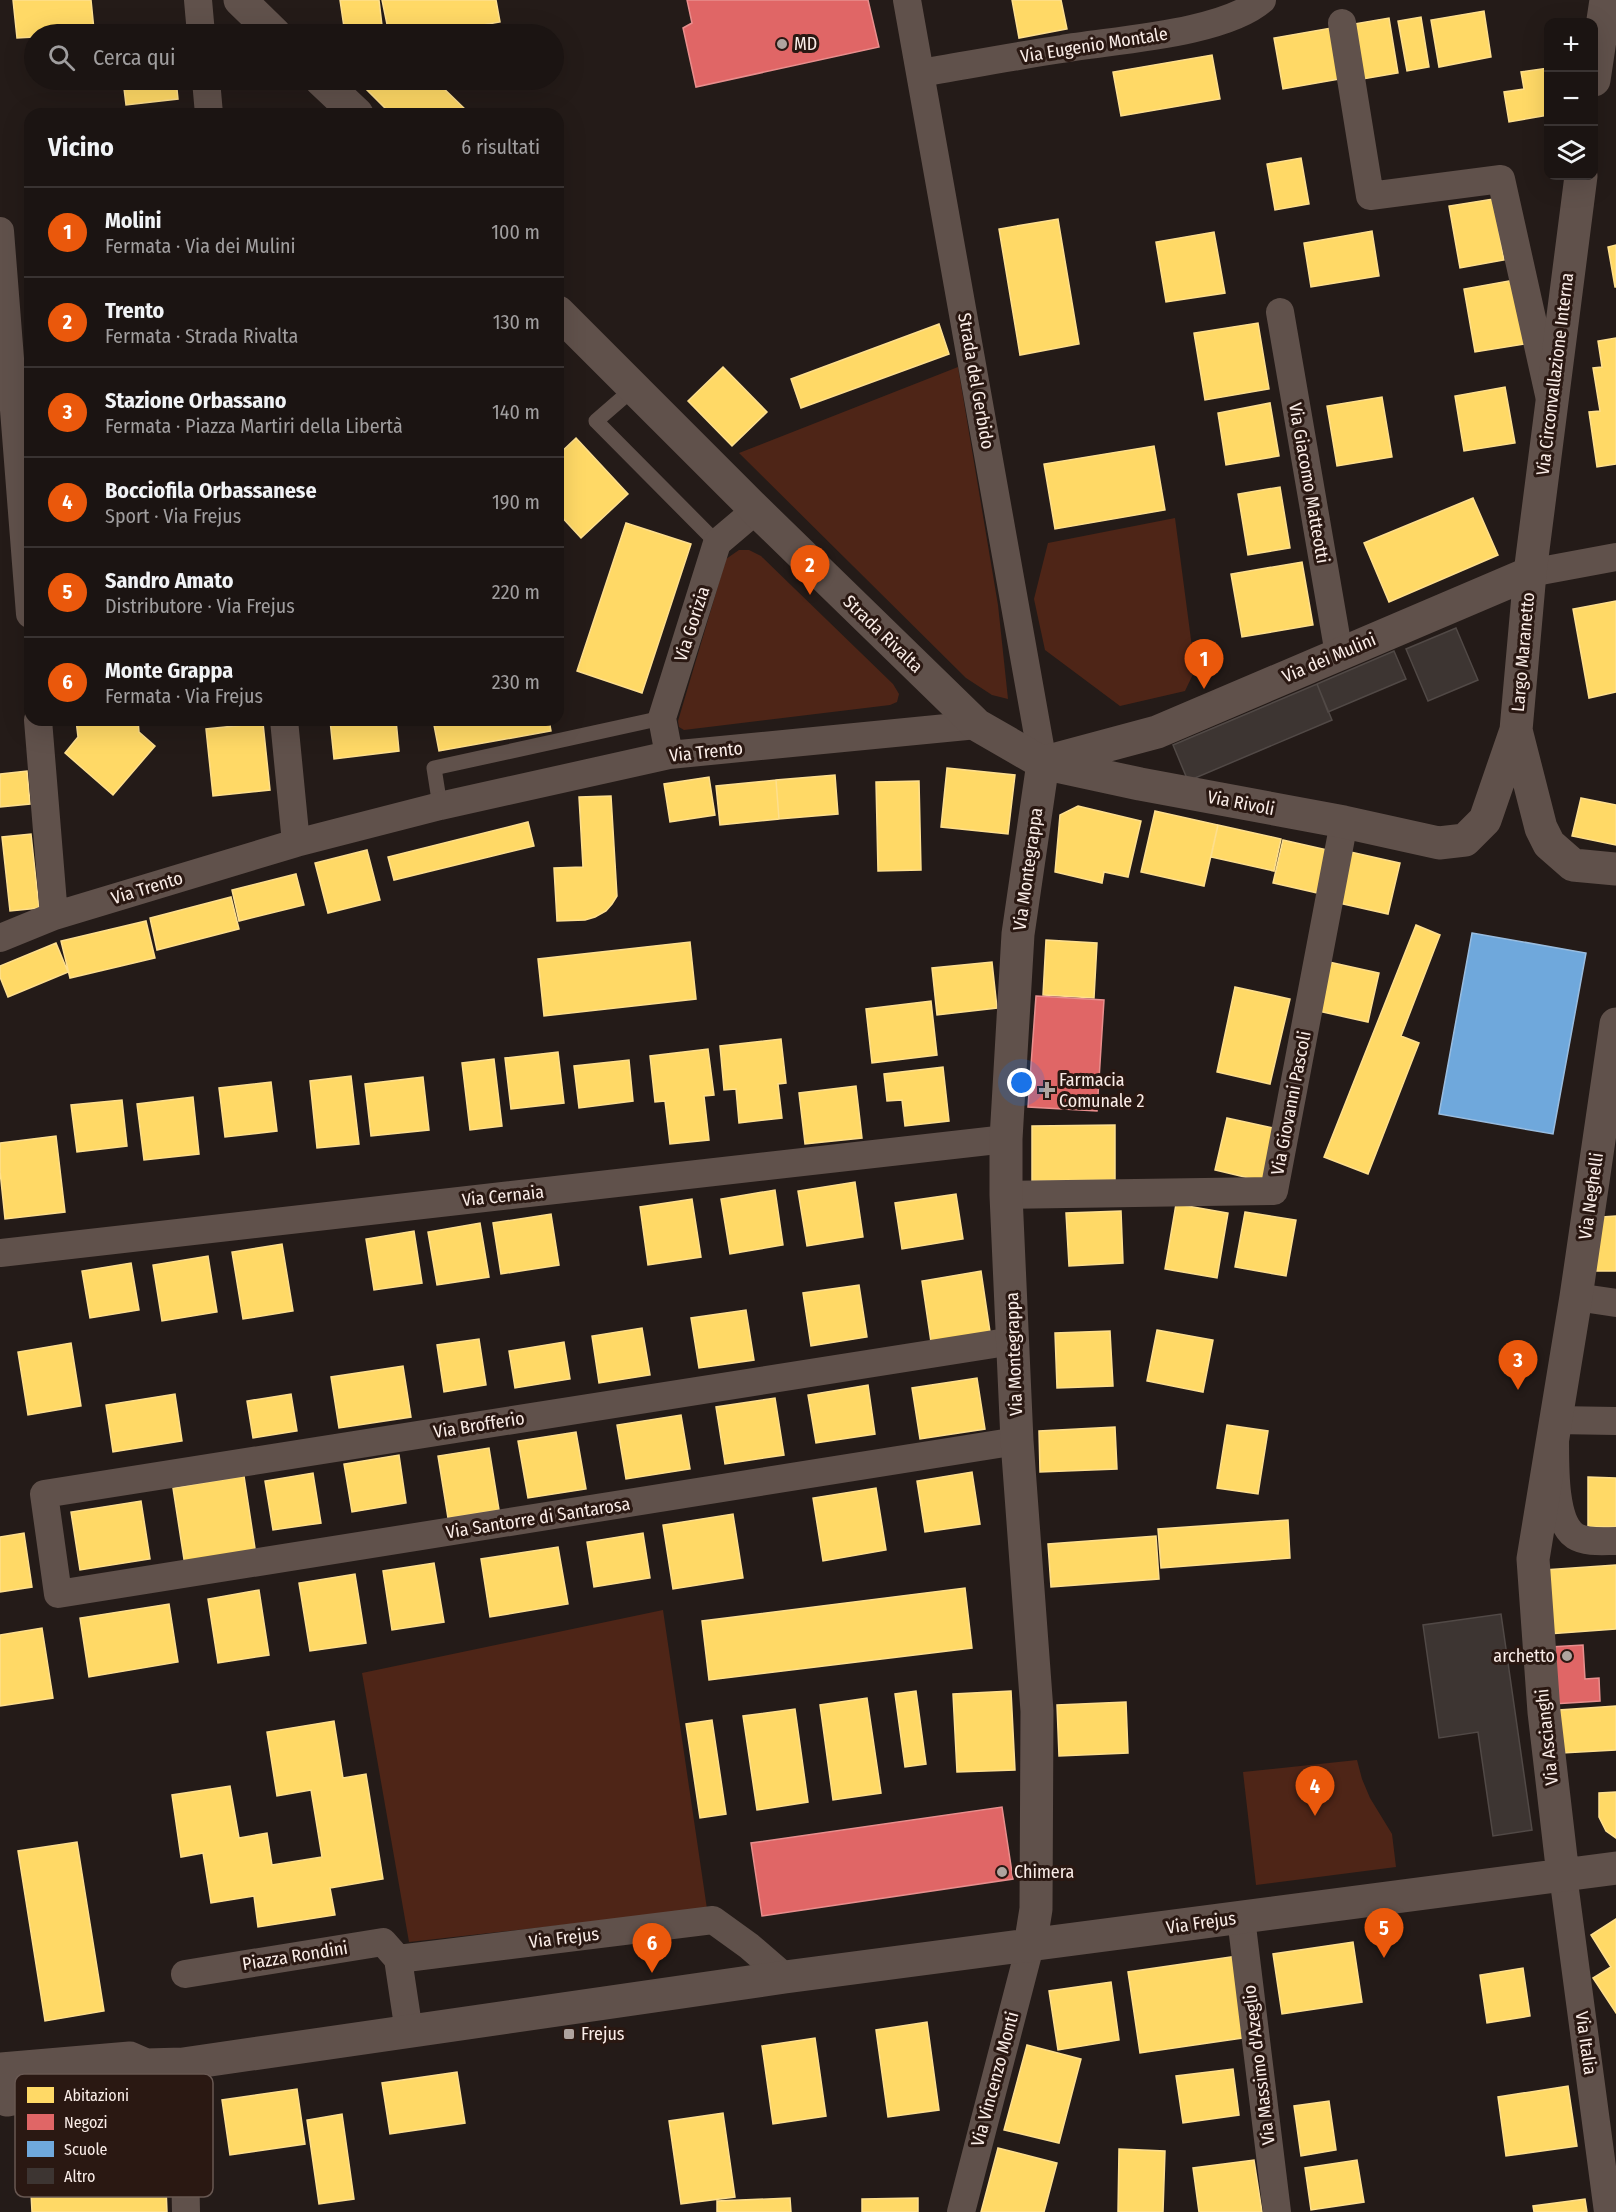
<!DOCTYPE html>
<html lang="it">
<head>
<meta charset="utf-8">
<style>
	:root { --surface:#1b1412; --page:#282120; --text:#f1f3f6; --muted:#a09e9f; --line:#393332; --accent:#ea580c }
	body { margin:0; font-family:"Fira Sans Condensed",sans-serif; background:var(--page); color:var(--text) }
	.controls { position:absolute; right:18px; top:18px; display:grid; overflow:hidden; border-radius:12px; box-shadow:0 6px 24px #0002 }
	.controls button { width:54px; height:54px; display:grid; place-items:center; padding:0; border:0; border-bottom:2px solid var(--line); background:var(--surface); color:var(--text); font:30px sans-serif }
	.you { position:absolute; left:1022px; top:1083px; width:21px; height:21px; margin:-15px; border:4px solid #fff; border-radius:50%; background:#1a73e8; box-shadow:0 0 0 9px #1a73e833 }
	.badge { display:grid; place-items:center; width:39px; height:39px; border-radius:50%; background:var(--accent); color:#fff; font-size:20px; font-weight:700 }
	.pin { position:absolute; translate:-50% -50px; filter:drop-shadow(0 2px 3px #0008) }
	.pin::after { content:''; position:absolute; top:32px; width:21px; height:18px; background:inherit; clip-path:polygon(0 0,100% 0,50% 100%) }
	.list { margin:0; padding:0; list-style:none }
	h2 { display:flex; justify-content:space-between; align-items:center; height:78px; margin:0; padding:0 24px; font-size:26px }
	h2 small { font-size:20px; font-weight:400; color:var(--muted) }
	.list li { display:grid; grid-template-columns:39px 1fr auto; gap:18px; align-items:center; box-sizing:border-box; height:90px; padding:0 24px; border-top:2px solid var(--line) }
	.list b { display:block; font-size:22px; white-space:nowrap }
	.list p { margin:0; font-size:20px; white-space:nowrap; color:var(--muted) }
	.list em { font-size:20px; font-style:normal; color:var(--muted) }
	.icon { flex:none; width:33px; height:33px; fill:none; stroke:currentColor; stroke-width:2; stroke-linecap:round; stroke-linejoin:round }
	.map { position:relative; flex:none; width:1616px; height:2212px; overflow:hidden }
	.search { position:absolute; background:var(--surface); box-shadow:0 6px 24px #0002; left:24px; top:24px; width:540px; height:66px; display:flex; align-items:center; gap:15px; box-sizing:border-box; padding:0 21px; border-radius:33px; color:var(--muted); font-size:22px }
	.panel { position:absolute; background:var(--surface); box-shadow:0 6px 24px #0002; left:24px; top:108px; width:540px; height:618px; border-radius:18px }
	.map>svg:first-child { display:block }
</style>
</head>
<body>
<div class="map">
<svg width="1616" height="2212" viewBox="0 0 1616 2212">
	<rect width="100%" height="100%" fill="#241b18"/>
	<!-- green -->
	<path fill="#4e2517" d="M958 367 998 605 1008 699 992 695 966 678 739 453Z
		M1175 518 1195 670 1185 691 1120 706 1045 650 1034 599 1048 543Z
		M739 550H749L761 556 893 684 899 694 897 702 890 705 684 730 679 727 678 721 726 559Z
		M663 1610 707 1909 409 1942 362 1673Z
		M1357 1760 1362 1779 1370 1798 1392 1834 1396 1867 1256 1885 1243 1772Z"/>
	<!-- homes -->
	<path fill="#ffd966" stroke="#fedf8d" stroke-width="1.5" d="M13 0H91L94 30 34 34V37L17 38Z
		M340 0H379L383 34H345Z
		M382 0H496L500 22 432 34H389Z
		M1012 0H1061L1067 29 1019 38Z
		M1484 11 1491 57 1439 67 1431 20Z
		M1421 17 1429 67 1407 71 1398 21Z
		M1389 18 1398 73 1357 80 1348 25Z
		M1331 28 1340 79 1283 89 1274 38Z
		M1212 55 1220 99 1121 116 1113 72Z
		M1548 68V115L1509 122 1504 92 1524 89 1521 72Z
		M123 80H176L178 99 126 105Z
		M370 80H435L470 114H391L363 86Z
		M1301 158 1309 204 1275 210 1267 164Z
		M1493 199 1504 260 1460 268 1449 206Z
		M1058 219 1079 344 1020 355 999 229Z
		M1372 231 1379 276 1311 287 1304 243Z
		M1214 232 1225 293 1166 302 1156 242Z
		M1616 245V287H1615L1608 247Z
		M1514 280 1525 344 1475 352 1464 289Z
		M1258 323 1269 389 1205 400 1194 333Z
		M939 324 949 354 801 408 791 379Z
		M1616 338V464L1597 467 1589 412 1600 411 1593 368 1602 367 1598 341Z
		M723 367 767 412 732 446 688 401Z
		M1505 387 1515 443 1464 451 1455 396Z
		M1382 397 1392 457 1337 466 1327 406Z
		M1270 403 1279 456 1226 465 1218 413Z
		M576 438 628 494 581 538 558 513V455Z
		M1154 446 1165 510 1055 529 1044 464Z
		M1280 487 1290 548 1248 555 1238 494Z
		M1473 498 1498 555 1389 602 1364 543Z
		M626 523 691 544 642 693 577 671Z
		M1302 562 1313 625 1242 637 1231 574Z
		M1616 601V692L1589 698 1573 609Z
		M76 720H138L139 732 155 746 113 795 65 753 78 737Z
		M330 720H396L399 751 334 759Z
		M433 720H549L551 731 439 751Z
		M263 723 270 790 213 796 206 729Z
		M947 768 1015 775 1008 834 941 827Z
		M27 771 30 804 0 807V774Z
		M835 775 838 814 779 819 776 780Z
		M709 777 715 815 670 822 664 784Z
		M776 780 779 819 720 825 716 786Z
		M919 781 921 870 878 871 876 782Z
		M611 796 617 896 612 904 606 911 595 917 585 920 557 921 554 868 583 867 579 797Z
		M1581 798 1616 805V845L1572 836Z
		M1078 806 1141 821 1128 877 1104 872 1102 883 1055 872 1060 815Z
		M1155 811 1218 825 1204 886 1141 872Z
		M528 822 534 846 394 880 388 857Z
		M1218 825 1281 839 1274 871 1211 857Z
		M31 834 39 908 10 911 2 837Z
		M1283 840 1332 851 1322 894 1273 883Z
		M367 850 380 900 328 913 315 863Z
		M1346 851 1400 863 1388 914 1334 902Z
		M296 874 304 905 239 921 232 890Z
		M231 897 239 929 157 950 150 918Z
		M146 921 155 958 70 978 61 941Z
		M1416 925 1440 935 1401 1036 1419 1043 1368 1174 1324 1157Z
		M1046 940 1097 943 1094 998 1043 995Z
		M690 942 696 999 544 1016 538 959Z
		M56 943 68 972 8 997 0 977V966Z
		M992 962 997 1008 937 1015 932 968Z
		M1329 962 1379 973 1368 1022 1318 1011Z
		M1235 987 1290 999 1270 1084 1217 1072Z
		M931 1001 937 1055 872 1063 866 1009Z
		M781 1039 786 1083 778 1084 782 1118 739 1123 736 1089 724 1090 720 1046Z
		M708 1049 714 1095 704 1096 709 1140 670 1144 665 1101 655 1102 650 1056Z
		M558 1052 564 1103 511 1109 505 1058Z
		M494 1059 502 1126 470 1130 462 1063Z
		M629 1060 633 1101 579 1108 574 1066Z
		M943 1067 949 1121 905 1126 902 1100 887 1101 884 1074Z
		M351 1076 359 1144 317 1148 310 1081Z
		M423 1077 429 1130 371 1136 365 1084Z
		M271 1082 277 1131 225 1137 219 1088Z
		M856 1086 862 1138 805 1144 799 1093Z
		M193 1097 199 1154 144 1160 137 1104Z
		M122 1100 127 1146 77 1152 71 1105Z
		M1227 1118 1278 1129 1266 1182 1215 1170Z
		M1115 1125V1180L1032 1181V1126Z
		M56 1136 65 1212 5 1219 0 1171V1143Z
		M855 1182 863 1237 807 1246 798 1191Z
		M775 1190 783 1245 730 1254 721 1199Z
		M956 1194 963 1239 902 1249 895 1203Z
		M692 1199 701 1257 648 1265 640 1207Z
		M1176 1204 1228 1213 1217 1278 1165 1269Z
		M1121 1211 1123 1263 1069 1266 1066 1213Z
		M1245 1212 1296 1220 1286 1276 1235 1267Z
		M551 1214 559 1265 501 1274 493 1223Z
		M1616 1216V1271H1593L1602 1217Z
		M480 1223 489 1277 437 1285 428 1232Z
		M414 1231 422 1283 374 1290 366 1239Z
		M282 1244 293 1311 243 1319 232 1252Z
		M208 1256 217 1312 162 1321 153 1265Z
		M131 1263 139 1310 90 1318 82 1271Z
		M981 1271 990 1332 931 1342 922 1281Z
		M859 1285 867 1337 811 1346 803 1293Z
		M746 1310 754 1360 699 1368 691 1318Z
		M642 1328 650 1375 599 1383 592 1336Z
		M1157 1330 1213 1340 1203 1392 1147 1381Z
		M1110 1331 1113 1386 1057 1388 1055 1333Z
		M479 1339 486 1385 444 1392 437 1345Z
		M564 1342 570 1379 515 1388 509 1351Z
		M71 1343 81 1406 28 1415 18 1352Z
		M403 1366 411 1417 339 1428 331 1377Z
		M977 1378 985 1429 920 1439 912 1388Z
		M868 1385 875 1434 816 1443 808 1395Z
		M175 1394 182 1441 113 1452 106 1405Z
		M291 1394 297 1431 253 1438 247 1401Z
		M775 1398 784 1455 725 1464 716 1407Z
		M681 1415 690 1469 626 1479 617 1425Z
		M1227 1425 1268 1431 1258 1494 1217 1488Z
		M1115 1427 1117 1469 1040 1472 1039 1431Z
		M576 1432 586 1489 528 1498 518 1441Z
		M489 1448 499 1510 448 1518 438 1456Z
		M399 1455 406 1503 352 1512 344 1464Z
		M972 1472 980 1524 925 1532 917 1481Z
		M313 1473 321 1523 273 1530 265 1481Z
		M244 1476 256 1555 185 1566 173 1488Z
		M1588 1477 1616 1478V1527H1588Z
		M876 1488 886 1550 823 1561 813 1498Z
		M141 1501 150 1559 80 1570 71 1512Z
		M733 1514 743 1578 673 1589 663 1525Z
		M1288 1520 1290 1558 1161 1568 1158 1529Z
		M24 1533 32 1587 0 1592V1537Z
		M643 1533 650 1578 594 1587 587 1542Z
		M1156 1536 1159 1579 1051 1587 1048 1544Z
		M558 1547 568 1604 490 1617 481 1559Z
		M434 1563 444 1622 392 1630 383 1571Z
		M1616 1565V1629L1548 1634 1544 1570Z
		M355 1574 366 1643 310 1651 299 1583Z
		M965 1588 972 1648 709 1680 702 1621Z
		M259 1590 269 1655 218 1663 208 1599Z
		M169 1604 178 1662 89 1677 80 1618Z
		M42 1628 53 1698 0 1706V1635Z
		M916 1691 926 1764 905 1767 895 1694Z
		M1011 1691 1015 1770 957 1772 953 1694Z
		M867 1698 881 1793 833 1800 820 1705Z
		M1126 1702 1128 1753 1059 1756 1057 1705Z
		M1616 1706V1750L1562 1753 1559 1710Z
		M795 1709 808 1802 757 1810 743 1716Z
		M712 1720 726 1814 700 1818 686 1724Z
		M334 1721 343 1778 366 1774 383 1879 330 1888 335 1915 258 1927 254 1896 211 1903 203 1853 181 1857 172 1795 230 1786 239 1838 267 1833 272 1865 322 1857 311 1790 277 1796 267 1732Z
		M1616 1792V1838L1606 1831 1599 1817V1793Z
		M77 1842 104 2011 45 2021 18 1851Z
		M1616 1919V2013L1593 1978 1611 1967 1591 1935Z
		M1353 1942 1362 2002 1282 2014 1273 1954Z
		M1237 1956 1249 2037 1140 2053 1128 1972Z
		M1523 1968 1530 2016 1487 2023 1480 1975Z
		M1111 1982 1119 2040 1058 2050 1049 1991Z
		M927 2022 939 2110 888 2117 876 2030Z
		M815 2038 826 2116 773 2124 762 2046Z
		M1027 2045 1081 2059 1059 2143 1004 2130Z
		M1233 2069 1239 2115 1183 2123 1176 2076Z
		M457 2072 465 2123 390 2134 382 2083Z
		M1568 2086 1577 2146 1506 2156 1498 2097Z
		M297 2089 305 2144 230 2155 222 2100Z
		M1329 2101 1336 2150 1301 2156 1294 2106Z
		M723 2113 735 2197 681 2204 669 2121Z
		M342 2114 354 2199 319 2204 307 2120Z
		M163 2115 167 2212H32L28 2135Z
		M998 2148 1057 2163 1044 2212H981Z
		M1119 2149 1165 2151 1163 2212H1118Z
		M1254 2160 1262 2212H1199L1193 2168Z
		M1357 2160 1364 2202 1311 2210 1305 2168Z
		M790 2198 791 2212H717V2201Z
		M918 2198V2212H862V2199Z
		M1585 2199 1587 2212H1534L1533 2206Z"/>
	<!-- shops -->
	<path fill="#e06666" stroke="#e88e8d" stroke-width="1.5" d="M687 0H868L879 47 696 87 683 28 692 23Z
		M1036 996 1104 1000 1097 1111 1028 1107Z
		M1583 1645 1585 1679 1599 1678 1600 1701 1553 1704 1550 1647Z
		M1002 1807 1013 1879 762 1916 751 1843Z"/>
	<!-- schools -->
	<path fill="#6fa8dc" stroke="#99bde0" stroke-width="1.5" d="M1472 933 1586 953 1553 1134 1439 1114Z"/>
	<!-- building -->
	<path fill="#3d3532" stroke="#514946" stroke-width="1.5" d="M1456 628 1478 680 1428 701 1406 649Z
		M1394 651 1406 679 1328 712 1317 684Z
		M1317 684 1332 720 1188 781 1173 745Z
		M1501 1614 1532 1830 1493 1836 1478 1732 1439 1738 1423 1625Z"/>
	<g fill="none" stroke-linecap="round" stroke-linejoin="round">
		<!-- service -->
		<path stroke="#60514b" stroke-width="15" d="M634 388 596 421 717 543
			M440 806 434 768 662 718"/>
		<!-- minor -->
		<path stroke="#60514b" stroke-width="28" d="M198 0 201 34
			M907 0 1043 763
			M1342 23 1370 196 1501 179 1549 395
			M921 73C968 65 1015 56 1062 49 1114 40 1223 34 1262 0
			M206 80 209 114
			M0 231 30 614
			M1280 312 1339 654
			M1530 573 1616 557
			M38 720 54 916
			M284 720 296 843
			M669 755 662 718 717 543 756 510
			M0 938 54 916 296 843 440 806 669 755 977 725
			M1006 1195 1274 1191 1344 822
			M0 1253 1006 1139
			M1576 1297 1616 1303
			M1013 1341 44 1494 58 1594 1017 1441
			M1616 1421 1555 1420C1556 1448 1550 1519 1575 1536 1586 1543 1604 1541 1616 1541
			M1563 1875 1608 2212
			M1241 1918 1277 2212
			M398 1959 713 1920 749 1946 785 1977
			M398 1959 409 2032
			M185 1974 383 1942 398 1959
			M183 2064 186 2212
			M961 2212 1030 1946"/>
		<!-- tertiary -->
		<path stroke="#60514b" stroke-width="33" d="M240 0 275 34
			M321 80 357 114
			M1594 80 1606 0
			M558 312 756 510 977 725 1043 763 1140 784 1344 822 1439 843 1465 840 1485 820 1516 730 1530 573 1581 176
			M1516 730 1541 828 1549 844 1573 865 1616 869
			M1049 761 1157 732 1530 573
			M1563 1875 1544 1712 1533 1559 1576 1297 1616 1024
			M1030 1946 1036 1909 1037 1711 1017 1441 1006 1195V1139L1018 934 1043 763
			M0 2069 130 2058 146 2065 183 2064 785 1977 1616 1868
			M7 2100 123 2076"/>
	</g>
	<!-- markers -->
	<g fill="#afa49f" stroke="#2a1812" stroke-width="2">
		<circle cx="782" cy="44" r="6"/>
		<path d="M1044 1081h6v6h6v6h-6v6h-6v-6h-6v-6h6z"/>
		<circle cx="1567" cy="1656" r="6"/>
		<circle cx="1002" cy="1872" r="6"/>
		<rect x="563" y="2028" width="12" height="12" rx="3"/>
	</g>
	<g text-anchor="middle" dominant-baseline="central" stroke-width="6" stroke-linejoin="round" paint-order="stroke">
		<!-- poi labels -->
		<g font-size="18" fill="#faede8" stroke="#2a1812" text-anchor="start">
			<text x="794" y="44">MD</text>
			<text x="1059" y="1080">Farmacia<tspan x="1059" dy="21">Comunale 2</tspan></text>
			<text x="1555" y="1656" text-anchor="end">archetto</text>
			<text x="1014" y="1872">Chimera</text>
			<text x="581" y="2034">Frejus</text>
		</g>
		<!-- street labels -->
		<g font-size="18" fill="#faede8" stroke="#2a1812">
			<text transform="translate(1094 45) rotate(-9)">Via Eugenio Montale</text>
			<text transform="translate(1555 374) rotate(-83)">Via Circonvallazione Interna</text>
			<text transform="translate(976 381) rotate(80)">Strada del Gerbido</text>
			<text transform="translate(1309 483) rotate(80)">Via Giacomo Matteotti</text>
			<text transform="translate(692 624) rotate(-72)">Via Gorizia</text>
			<text transform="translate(883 634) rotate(44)">Strada Rivalta</text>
			<text transform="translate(1523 652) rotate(-85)">Largo Maranetto</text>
			<text transform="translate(1329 658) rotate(-23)">Via dei Mulini</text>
			<text transform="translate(706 752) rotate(-6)">Via Trento</text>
			<text transform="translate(1241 803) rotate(11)">Via Rivoli</text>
			<text transform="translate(1028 869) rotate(-82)">Via Montegrappa</text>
			<text transform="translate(147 888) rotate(-17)">Via Trento</text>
			<text transform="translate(1291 1103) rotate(-79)">Via Giovanni Pascoli</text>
			<text transform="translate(503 1196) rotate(-6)">Via Cernaia</text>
			<text transform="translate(1591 1196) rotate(-82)">Via Neghelli</text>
			<text transform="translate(1014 1354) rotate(-92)">Via Montegrappa</text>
			<text transform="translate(479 1425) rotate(-9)">Via Brofferio</text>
			<text transform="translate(538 1518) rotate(-9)">Via Santorre di Santarosa</text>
			<text transform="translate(1547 1737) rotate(-96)">Via Ascianghi</text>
			<text transform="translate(1201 1923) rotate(-8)">Via Frejus</text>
			<text transform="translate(564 1938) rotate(-7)">Via Frejus</text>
			<text transform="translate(295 1956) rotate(-9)">Piazza Rondini</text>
			<text transform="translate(1586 2043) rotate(82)">Via Italia</text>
			<text transform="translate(1259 2065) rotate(-97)">Via Massimo d'Azeglio</text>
			<text transform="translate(995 2079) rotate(-75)">Via Vincenzo Monti</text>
		</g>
	</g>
	<!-- legend -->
	<rect x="15" y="2074" width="198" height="123" rx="9" fill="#2a1812" stroke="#685852" stroke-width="1.5"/>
	<rect x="27" y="2087" width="27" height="16" fill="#ffd966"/>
	<rect x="27" y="2114" width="27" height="16" fill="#e06666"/>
	<rect x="27" y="2141" width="27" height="16" fill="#6fa8dc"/>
	<rect x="27" y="2168" width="27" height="16" fill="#3d3532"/>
	<g font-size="16" fill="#faede8">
		<text x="64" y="2101">Abitazioni</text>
		<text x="64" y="2128">Negozi</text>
		<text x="64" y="2155">Scuole</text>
		<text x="64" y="2182">Altro</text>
	</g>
</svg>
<div class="controls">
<button>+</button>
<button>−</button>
<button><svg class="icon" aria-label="layers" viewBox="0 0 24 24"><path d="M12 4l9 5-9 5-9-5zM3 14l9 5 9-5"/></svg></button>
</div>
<div class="you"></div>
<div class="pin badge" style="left:1204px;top:689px">1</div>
<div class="pin badge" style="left:810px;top:595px">2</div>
<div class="pin badge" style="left:1518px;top:1390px">3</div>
<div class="pin badge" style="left:1315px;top:1816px">4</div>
<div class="pin badge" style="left:1384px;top:1958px">5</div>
<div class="pin badge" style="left:652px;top:1973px">6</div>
<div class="search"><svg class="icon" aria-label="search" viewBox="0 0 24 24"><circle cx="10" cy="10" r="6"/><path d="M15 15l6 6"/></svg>Cerca qui</div>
<section class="panel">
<h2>Vicino<small>6 risultati</small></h2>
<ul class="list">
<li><span class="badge">1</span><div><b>Molini</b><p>Fermata · Via dei Mulini</p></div><em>100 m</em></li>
<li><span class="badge">2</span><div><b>Trento</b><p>Fermata · Strada Rivalta</p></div><em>130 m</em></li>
<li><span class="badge">3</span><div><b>Stazione Orbassano</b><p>Fermata · Piazza Martiri della Libertà</p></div><em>140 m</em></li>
<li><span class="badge">4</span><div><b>Bocciofila Orbassanese</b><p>Sport · Via Frejus</p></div><em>190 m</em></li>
<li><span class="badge">5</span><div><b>Sandro Amato</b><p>Distributore · Via Frejus</p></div><em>220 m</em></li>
<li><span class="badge">6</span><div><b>Monte Grappa</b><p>Fermata · Via Frejus</p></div><em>230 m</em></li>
</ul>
</section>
</div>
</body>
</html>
